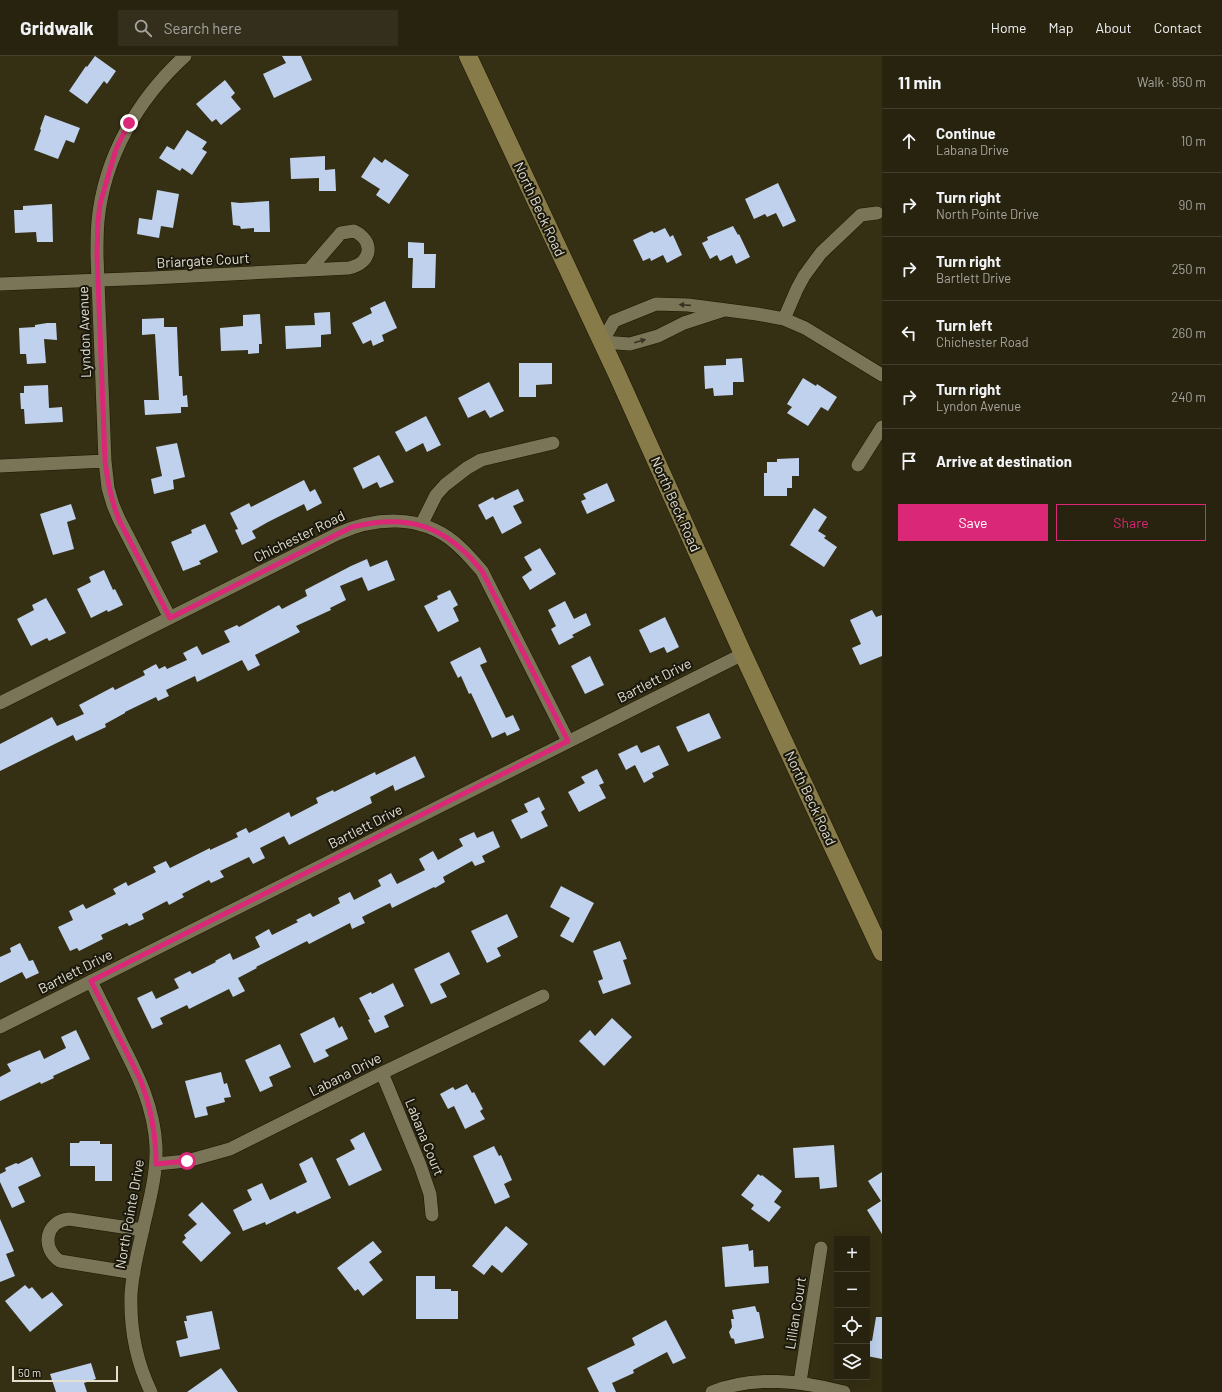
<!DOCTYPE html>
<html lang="en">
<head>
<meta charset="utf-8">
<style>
	:root { --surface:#28230f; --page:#342f1d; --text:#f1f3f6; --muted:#a5a49e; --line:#44402f; --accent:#db2777 }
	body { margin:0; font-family:Barlow,sans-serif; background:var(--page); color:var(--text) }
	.controls { position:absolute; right:12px; bottom:12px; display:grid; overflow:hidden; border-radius:0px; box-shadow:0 4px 16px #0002 }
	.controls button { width:36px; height:36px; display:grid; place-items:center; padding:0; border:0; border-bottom:1px solid var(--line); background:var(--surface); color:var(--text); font:20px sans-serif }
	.scale { position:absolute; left:12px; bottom:10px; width:106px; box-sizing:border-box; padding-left:4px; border:2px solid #e2dfcf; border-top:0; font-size:11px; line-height:14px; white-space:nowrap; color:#e2dfcf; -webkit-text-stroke:3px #1a170c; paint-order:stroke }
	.stop { position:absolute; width:12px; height:12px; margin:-9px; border:3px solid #db2777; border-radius:50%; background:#fff }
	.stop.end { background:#db2777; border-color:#fff; box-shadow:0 1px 4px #0008 }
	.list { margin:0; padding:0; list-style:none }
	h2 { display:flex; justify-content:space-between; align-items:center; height:52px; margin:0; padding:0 16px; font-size:17px }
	h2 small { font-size:13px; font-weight:400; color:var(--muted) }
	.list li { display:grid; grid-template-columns:26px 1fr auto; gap:12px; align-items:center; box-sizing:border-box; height:64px; padding:0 16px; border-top:1px solid var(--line) }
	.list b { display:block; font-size:15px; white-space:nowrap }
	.list p { margin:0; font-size:13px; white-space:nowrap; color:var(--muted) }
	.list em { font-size:13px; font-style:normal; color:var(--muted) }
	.actions { display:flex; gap:8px; padding:12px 16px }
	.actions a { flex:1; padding:9px 0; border:1px solid var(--accent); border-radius:0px; text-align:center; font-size:14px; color:var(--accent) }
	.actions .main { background:var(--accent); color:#fff }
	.icon { flex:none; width:22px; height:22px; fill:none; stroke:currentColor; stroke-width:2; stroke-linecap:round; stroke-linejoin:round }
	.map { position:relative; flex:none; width:882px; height:1336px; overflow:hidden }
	header { display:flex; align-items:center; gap:24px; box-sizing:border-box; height:56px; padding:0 20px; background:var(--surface); border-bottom:1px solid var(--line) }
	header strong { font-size:19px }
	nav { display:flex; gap:22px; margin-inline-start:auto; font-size:14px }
	.search { width:280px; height:36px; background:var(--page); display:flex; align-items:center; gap:10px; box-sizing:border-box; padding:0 14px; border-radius:0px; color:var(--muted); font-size:15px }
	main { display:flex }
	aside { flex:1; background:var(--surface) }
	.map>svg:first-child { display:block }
</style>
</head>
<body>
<header>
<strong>Gridwalk</strong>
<div class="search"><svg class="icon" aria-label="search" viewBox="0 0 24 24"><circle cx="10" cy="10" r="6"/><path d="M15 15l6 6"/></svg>Search here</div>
<nav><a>Home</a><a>Map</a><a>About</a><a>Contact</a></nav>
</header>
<main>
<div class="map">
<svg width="882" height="1336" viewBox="0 0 882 1336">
	<rect width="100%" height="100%" fill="#352f14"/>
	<!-- building -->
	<path fill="#bfd1ec" d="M95 0 116 15 107 28 104 25 87 48 69 35 86 10 87 11Z
		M282 0H301L312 24 274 42 263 18 286 7Z
		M225 24 235 37 231 41 241 53 221 69 216 63 212 66 196 48Z
		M45 59 80 72 74 87 66 84 58 103 34 94 41 74 40 73Z
		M187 74 207 86 202 93 207 96 192 119 182 112 180 115 159 102 167 90 174 94Z
		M325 100V114L335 113 336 135H319V122L291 123 290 102Z
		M374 101 382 107 385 103 409 119 389 148 376 139 380 133 361 121Z
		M778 127 796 165 783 171 776 157 767 161 765 158 754 163 745 143Z
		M157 134 179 138 173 172 161 170 159 182 137 178 139 162 152 164Z
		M269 145 270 176H254V172L241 173 240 170 233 169 231 146 240 147Z
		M52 148 53 186H37L36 176 15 177 14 154H23V150Z
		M733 170 738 179 739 178 750 201 736 208 732 199 720 205 717 199 710 203 702 187 708 184 707 181Z
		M665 172 670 181 673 179 682 199 667 207 663 199 651 205 650 202 643 205 633 184 652 175 654 177Z
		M408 186 424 187V198H436L435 232H412L413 202H408Z
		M385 245 397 272 382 279 384 285 373 290 371 284 363 288 352 267 372 257 370 252Z
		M330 256 331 278 321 279V291L286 293 285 270 315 269 314 257Z
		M260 258 262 288H259V297L248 298V294L221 295 220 272 243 270V259Z
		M164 262V271H177L179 320H182L183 340 187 339 188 351H181V357L145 359 144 344H159L155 278 142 279V263Z
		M47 267H56L57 284 44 283 46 307 27 308 26 298H20L19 272 35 271V269Z
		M742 302 744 326H733V339L714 340 713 332 705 333 704 310 726 309V303Z
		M519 307H552V328L536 329V341H519Z
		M803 322 816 330 817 328 837 341 828 355 821 351 808 370 787 357 792 351 787 348Z
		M489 326 504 355 490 362 485 354 468 362 458 342Z
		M48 329 49 352 62 351 63 366 25 368 24 353H21L20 337H24V330Z
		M426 360 441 389 427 396 423 387 406 396 395 376Z
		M177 387 185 421 173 424 174 433 154 438 151 423 162 420 156 391Z
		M379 399 394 426 380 432 377 426 363 433 353 412Z
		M799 402V420H792V432H787V440H764V417H767V406H777V403Z
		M304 424 310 436 315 433 322 447 307 455 304 448 268 466 252 475 256 482 242 489 235 474 238 473 230 457 249 447 251 451Z
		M607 427 615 445 587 458 581 445 586 443 583 438Z
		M518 433 524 445 513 450 522 467 502 478 493 460 486 464 478 449 493 441 495 444Z
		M71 448 76 463 67 466 74 493 53 499 40 458Z
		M814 452 827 461 818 475 826 480 824 482 837 491 824 511 790 489Z
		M205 468 218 496 199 505 201 508 183 515 171 486 192 477 191 474Z
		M540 492 556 518 530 534 522 521 532 514 524 501Z
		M367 503 370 511 387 504 395 524 368 535 362 521 340 530 346 544 330 552 331 554 296 570 300 576 255 599 260 609 248 615 242 604 197 626 195 620 166 634 169 640 158 645 156 641 125 656V657L105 668 106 671 76 685 73 679 0 715V688L52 661 57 670 84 658 79 649 113 631 115 634 145 619 143 615 156 608 159 613 165 610 167 613 187 604 183 597 197 590 202 599 230 586 224 575 237 569 239 571 279 549 282 553 307 540 305 534 351 510Z
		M104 514 113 534 115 533 123 549 108 556 107 554 91 562 77 533 91 526 89 521Z
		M450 534 458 549 453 552 459 565 438 576 424 550 438 543 437 540Z
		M46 542 66 577 49 585 47 582 31 590 17 563 34 554 32 549Z
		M565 545 574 563 586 557 591 569 572 579 574 581 559 589 551 573 556 570 548 554Z
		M872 554 876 561 882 559V600L860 609 852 592 861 588 850 564Z
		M665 561 679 591 667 597 664 591 650 597 639 574Z
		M480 591 487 606 480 609 506 662 513 659 520 674 507 680 505 676 492 682 471 637 469 638 461 620 458 622 450 606Z
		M590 600 604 629 585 638 571 610Z
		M709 657 721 682 688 696 676 671Z
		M637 689 641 697 659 689 669 709 652 717 654 721 644 727 635 709 626 714 618 698Z
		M415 700 425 721 395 735 393 729 370 741 372 747 289 789 284 780 260 792 265 802 253 808 249 801 220 815 224 821 211 827 209 824 182 838 184 841 169 849 167 845 142 858 144 863 129 870 127 867 101 879 103 883 79 895 77 892 70 895 58 871 73 864 69 855 83 848 86 853 116 838 113 833 126 826 128 830 156 816 153 811 166 805 170 812 210 792V794L238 781 236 777 246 772 249 777 289 756 291 761 318 747 316 742 333 734 334 736 375 716 376 719Z
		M597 713 604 727 599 729 606 742 579 756 568 736 585 727 581 721Z
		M539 741 545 753 541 756 548 770 521 783 511 764 528 756 524 748Z
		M493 775 500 791 482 800 485 806 475 810 472 805 443 821 445 826 435 832 434 831 392 852 390 847 362 861 365 867 352 873 350 867 309 888 307 885 256 911 257 912 238 922 245 935 233 941 229 933 189 953 187 949 160 962 163 968 152 973 137 942 152 935 156 943 179 932 174 923 190 915 192 918 216 906 215 905 230 897 233 904 260 891 255 881 269 873 272 879 298 866 296 864 310 857 313 861 340 847 338 842 350 836 354 844 381 830 378 824 391 817 397 828 425 814 419 803 433 795 438 804 463 790 459 783 474 776 477 782Z
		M561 830 594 847 573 887 560 880 570 862 550 851Z
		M507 858 518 881 497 892 501 900 487 907 471 875Z
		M620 885 627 903 623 904 631 928 603 938 598 925 603 923 593 895Z
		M20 887 29 905 33 904 39 917 26 923 22 916 0 927V901L11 896 10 892Z
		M449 896 460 918 440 928 447 941 431 948 414 913Z
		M393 927 404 950 384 960 389 971 375 977 368 964 370 963 359 942 371 936 372 938Z
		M334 961 339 972 342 970 348 983 325 994 329 1000 314 1007 300 978Z
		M612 962 632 981 604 1010 579 985 590 974 595 980Z
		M76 974 90 1003 53 1020 54 1022 41 1028 40 1026 0 1045V1021L11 1015 7 1008 40 994 44 1003 66 992 61 981Z
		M280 988 291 1011 269 1021 273 1030 260 1036 245 1004Z
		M221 1016 224 1028 227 1027 231 1041 224 1042 225 1046 206 1051 208 1059 195 1062 185 1025Z
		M467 1028 472 1037 474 1036 483 1053 480 1055 485 1063 465 1073 454 1050 448 1053 440 1038 453 1031 455 1034Z
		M364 1076 382 1114 349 1130 336 1103 355 1093 350 1084Z
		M80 1085H100V1088H112V1125H95V1110H70V1087H79Z
		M834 1089 837 1131 820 1133 819 1121 795 1122 793 1092Z
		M494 1090 499 1100 501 1099 512 1124 504 1128 510 1141 495 1148 473 1100Z
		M32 1101 41 1120 18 1131 25 1146 12 1152 0 1126V1118L6 1115 5 1112 16 1107 18 1108Z
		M312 1101 331 1142 297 1158 295 1155 266 1169 265 1166 243 1175 233 1154 252 1144 247 1134 262 1127 270 1144 307 1126 299 1108Z
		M882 1116V1178L867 1154 881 1145 868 1125Z
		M758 1118 761 1120 762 1119 782 1135 774 1146 781 1151 769 1166 751 1153 754 1149 741 1139Z
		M202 1146 231 1177 201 1206 182 1186 186 1182 184 1179 197 1168 188 1159Z
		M0 1163 14 1195 6 1198 15 1220 0 1226Z
		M506 1170 528 1188 502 1217 492 1209 484 1219 472 1210Z
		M373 1185 382 1196 369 1206 383 1224 363 1240 358 1233 355 1235 337 1212Z
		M748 1188 749 1195 753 1194 754 1211 768 1210 769 1227 725 1231 722 1191Z
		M416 1220H435V1233H451V1235H458V1263H416Z
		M25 1229 29 1233 32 1231 42 1243 52 1236 63 1249 30 1276 5 1245Z
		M755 1250 757 1256H759L764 1282 735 1288 734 1283 731 1282 729 1276 732 1271 731 1263H734L732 1254Z
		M212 1255 220 1293 180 1301 176 1285 188 1282 184 1265H187L186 1260Z
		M876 1261H882V1303L867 1300V1284L872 1285Z
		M666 1264 686 1302 673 1308 667 1296 633 1314 634 1317 612 1327 616 1336H599L587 1312 635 1289 632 1282Z
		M91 1307 96 1323 84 1327 87 1336H56L50 1318Z
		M221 1312 238 1336H187Z"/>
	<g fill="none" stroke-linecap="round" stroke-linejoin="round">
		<!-- minor casing -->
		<g stroke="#1d1700" stroke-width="14">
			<path id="minor" d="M0 228 152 222 349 212C372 207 375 185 354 175L341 177 309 214
				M724 254 684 267 658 280 630 288 602 286 614 265 656 248 688 249 757 258 784 263 805 272 882 319
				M784 263 797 233 804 220 821 197 861 159 877 157
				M858 409 882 371
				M0 410 105 405
				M421 469 436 439 445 429 467 412 481 404 553 387
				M170 562 119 463 113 449 108 432 105 405 97 199C97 187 97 176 98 165 104 101 138 43 185 0
				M0 647 337 478C375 461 420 458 454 486 465 495 473 505 482 515L568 685
				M91 925C101 946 112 967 122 988 139 1021 154 1052 156 1090 157 1119 149 1146 143 1173 138 1195 132 1217 131 1239 130 1272 137 1307 151 1336
				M0 971 743 598
				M382 1017 420 1109 430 1138 432 1159
				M156 1108 187 1105 230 1093 382 1017 543 940
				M134 1217 60 1205C41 1193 45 1165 69 1163L143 1174
				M800 1326 821 1192
				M712 1336C755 1319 801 1325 844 1336"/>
		</g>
		<!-- secondary casing -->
		<g stroke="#1d1700" stroke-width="19">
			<path id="secondary" d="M468 0 617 318 743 598 882 896"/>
		</g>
		<!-- minor -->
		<use href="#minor" stroke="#7b7558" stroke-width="13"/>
		<!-- secondary -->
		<use href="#secondary" stroke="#867b49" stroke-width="18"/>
	</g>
	<!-- one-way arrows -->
	<defs><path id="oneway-solid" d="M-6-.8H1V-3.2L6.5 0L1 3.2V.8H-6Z"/></defs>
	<g fill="#373323">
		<use href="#oneway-solid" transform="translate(685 249) rotate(-176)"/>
		<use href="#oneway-solid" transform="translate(640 285) rotate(-16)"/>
	</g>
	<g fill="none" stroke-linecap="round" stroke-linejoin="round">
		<!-- route -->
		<path stroke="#db2777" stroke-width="5" d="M129 67 116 93 100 148 98 165 97 199 105 405C108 428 111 443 119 464L170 562 352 471C409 457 446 470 482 515L568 685 91 925 140 1023C151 1051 156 1078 156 1108L187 1105"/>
	</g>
	<g text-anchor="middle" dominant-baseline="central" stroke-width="4" stroke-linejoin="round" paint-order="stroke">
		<!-- street labels -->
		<g font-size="14" fill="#e2dfcf" stroke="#1a170c">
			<text transform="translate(540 153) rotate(65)">North Beck Road</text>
			<text transform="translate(203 204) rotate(-3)">Briargate Court</text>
			<text transform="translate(84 276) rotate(-92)">Lyndon Avenue</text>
			<text transform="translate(676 448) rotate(66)">North Beck Road</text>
			<text transform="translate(299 480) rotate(-26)">Chichester Road</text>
			<text transform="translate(654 624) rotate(-27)">Bartlett Drive</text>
			<text transform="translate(811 742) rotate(65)">North Beck Road</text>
			<text transform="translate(365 770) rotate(-27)">Bartlett Drive</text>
			<text transform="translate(75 915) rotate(-27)">Bartlett Drive</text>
			<text transform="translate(345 1018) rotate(-27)">Labana Drive</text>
			<text transform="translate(425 1081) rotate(68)">Labana Court</text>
			<text transform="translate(129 1158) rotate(-80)">North Pointe Drive</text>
			<text transform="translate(795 1257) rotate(-81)">Lillian Court</text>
		</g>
	</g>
</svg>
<div class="controls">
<button>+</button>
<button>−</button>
<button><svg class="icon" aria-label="locate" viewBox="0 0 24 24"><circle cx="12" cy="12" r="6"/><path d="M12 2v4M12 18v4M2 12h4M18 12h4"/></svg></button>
<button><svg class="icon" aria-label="layers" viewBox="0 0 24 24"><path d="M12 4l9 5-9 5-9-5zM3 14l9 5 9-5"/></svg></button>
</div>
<div class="scale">50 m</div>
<div class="stop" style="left:187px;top:1105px"></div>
<div class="stop end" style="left:129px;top:67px"></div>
</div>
<aside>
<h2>11 min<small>Walk · 850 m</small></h2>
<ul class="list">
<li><svg class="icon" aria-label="ahead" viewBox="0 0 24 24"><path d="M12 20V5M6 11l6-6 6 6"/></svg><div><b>Continue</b><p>Labana Drive</p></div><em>10 m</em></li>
<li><svg class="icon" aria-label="right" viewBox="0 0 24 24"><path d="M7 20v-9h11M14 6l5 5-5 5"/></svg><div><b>Turn right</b><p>North Pointe Drive</p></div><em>90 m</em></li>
<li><svg class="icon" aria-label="right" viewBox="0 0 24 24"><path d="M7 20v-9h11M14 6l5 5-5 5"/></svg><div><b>Turn right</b><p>Bartlett Drive</p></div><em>250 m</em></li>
<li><svg class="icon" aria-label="left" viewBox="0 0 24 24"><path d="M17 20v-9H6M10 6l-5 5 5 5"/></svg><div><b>Turn left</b><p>Chichester Road</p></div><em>260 m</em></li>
<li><svg class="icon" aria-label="right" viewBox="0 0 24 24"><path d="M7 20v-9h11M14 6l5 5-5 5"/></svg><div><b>Turn right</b><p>Lyndon Avenue</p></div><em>240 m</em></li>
<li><svg class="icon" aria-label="arrive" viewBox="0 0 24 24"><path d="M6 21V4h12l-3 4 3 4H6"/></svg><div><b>Arrive at destination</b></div></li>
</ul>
<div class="actions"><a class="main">Save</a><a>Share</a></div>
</aside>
</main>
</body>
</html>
